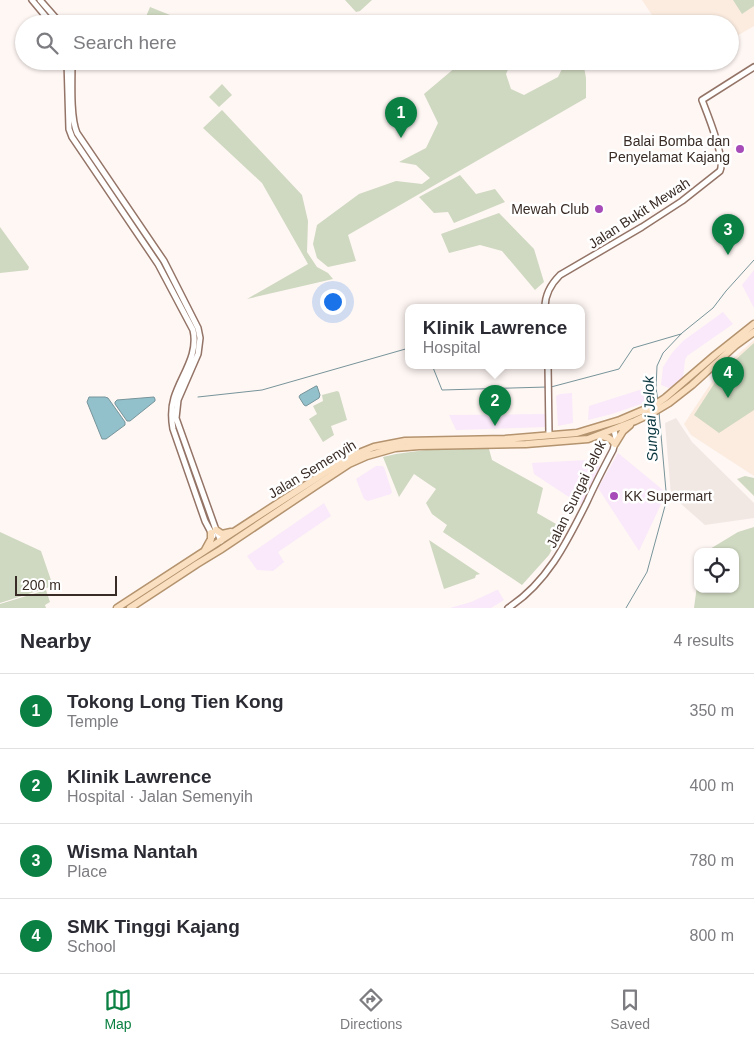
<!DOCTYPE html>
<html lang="en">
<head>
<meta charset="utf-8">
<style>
	:root { --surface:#fff; --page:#f7f7f7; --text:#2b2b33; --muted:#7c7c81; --line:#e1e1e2; --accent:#0b8043 }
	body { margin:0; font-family:Arial,sans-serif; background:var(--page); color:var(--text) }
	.controls { position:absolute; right:15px; bottom:15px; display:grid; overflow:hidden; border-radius:10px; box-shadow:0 1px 4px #0004 }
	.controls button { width:45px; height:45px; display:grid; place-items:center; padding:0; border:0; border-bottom:1px solid var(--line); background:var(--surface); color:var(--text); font:25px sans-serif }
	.scale { position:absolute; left:15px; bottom:12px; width:102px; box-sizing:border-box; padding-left:5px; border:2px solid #392c26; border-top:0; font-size:14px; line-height:18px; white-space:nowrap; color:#392c26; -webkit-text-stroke:4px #fff; paint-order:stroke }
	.you { position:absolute; left:332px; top:301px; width:18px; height:18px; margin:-12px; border:4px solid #fff; border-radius:50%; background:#1a73e8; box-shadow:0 0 0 8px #1a73e833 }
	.badge { display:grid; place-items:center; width:32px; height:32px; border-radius:50%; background:var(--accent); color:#fff; font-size:16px; font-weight:700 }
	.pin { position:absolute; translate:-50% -41px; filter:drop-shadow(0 1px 2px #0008) }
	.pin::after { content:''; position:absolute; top:26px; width:18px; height:15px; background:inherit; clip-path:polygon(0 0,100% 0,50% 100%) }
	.popup { position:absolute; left:405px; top:304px; width:180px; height:65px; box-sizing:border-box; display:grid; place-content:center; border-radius:10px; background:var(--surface); filter:drop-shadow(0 1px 4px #0005); font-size:16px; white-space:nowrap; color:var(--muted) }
	.popup b { font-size:19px; color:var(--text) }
	.popup::after { content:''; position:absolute; left:50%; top:100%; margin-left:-10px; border:10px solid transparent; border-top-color:var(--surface) }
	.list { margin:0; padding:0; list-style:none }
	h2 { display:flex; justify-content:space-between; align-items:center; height:65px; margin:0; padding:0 20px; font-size:21px }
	h2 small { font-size:16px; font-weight:400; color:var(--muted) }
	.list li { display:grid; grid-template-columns:32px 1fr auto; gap:15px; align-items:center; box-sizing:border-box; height:75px; padding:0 20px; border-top:1px solid var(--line) }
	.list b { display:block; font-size:19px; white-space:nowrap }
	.list p { margin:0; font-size:16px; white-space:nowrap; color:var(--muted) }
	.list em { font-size:16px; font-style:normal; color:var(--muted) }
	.icon { flex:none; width:28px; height:28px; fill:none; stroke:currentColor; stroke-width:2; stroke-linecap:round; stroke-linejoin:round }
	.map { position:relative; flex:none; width:754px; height:608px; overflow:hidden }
	.search { position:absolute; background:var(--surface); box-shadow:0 1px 4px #0004; left:15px; right:15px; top:15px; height:55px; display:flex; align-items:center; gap:12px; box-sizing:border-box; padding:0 18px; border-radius:28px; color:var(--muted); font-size:19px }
	.sheet { height:365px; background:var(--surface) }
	nav { display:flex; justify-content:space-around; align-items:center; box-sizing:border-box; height:70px; border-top:1px solid var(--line); background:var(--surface); font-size:14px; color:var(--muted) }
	nav a { display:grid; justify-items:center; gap:2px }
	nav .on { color:var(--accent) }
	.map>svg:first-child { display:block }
</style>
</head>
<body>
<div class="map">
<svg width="754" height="608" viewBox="0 0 754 608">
	<rect width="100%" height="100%" fill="#fff7f4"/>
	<!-- commercial -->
	<path fill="#fae9fa" d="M754 270V308L742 285Z
		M723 312 733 324 687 356 685 360 683 378 671 389 661 385 663 367 672 353 683 341Z
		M646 388 651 398 647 402 612 414 588 420 589 406Z
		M572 393 573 423 558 426 556 396 560 394Z
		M547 414V427L456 430 449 415Z
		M618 453 663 490V500L639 551 598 488Z
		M586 460 601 467 581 505 534 474 532 463Z
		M376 466H382L384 467 392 492 391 494 368 501 364 499 356 479Z
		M324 503 331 516 278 552 284 562 273 571 257 570 247 556Z
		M497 590H498L504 600 491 608H450L471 602Z"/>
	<!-- built -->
	<path fill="#f1e8e4" d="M676 418 692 442 754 503V518L705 525 671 495 665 423Z"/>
	<!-- education -->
	<path fill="#fcece0" d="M642 0H754V26L730 40V24H658Z
		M754 340V476L691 435 684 424 719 371Z"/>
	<!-- green -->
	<path fill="#cfd8c0" d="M345 0H372L360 11 356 12Z
		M733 0H754V6L742 14Z
		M150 7 175 17 173 24H143Z
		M463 61H512L506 74 511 89 524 95 558 77 566 61H583L586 78V98L348 235 356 261 328 267 317 258 313 244 317 225 359 194 396 181 422 184 430 178 416 165 399 162 426 148 438 123 424 94Z
		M222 84 232 95 219 107 209 97Z
		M222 110 302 195 308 221 307 252 317 267 328 273 333 279 247 299 308 264 262 183 203 128Z
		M460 175 476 194 495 189 505 202 454 223 448 212 434 213 419 197Z
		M499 213 534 249 544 282 535 290 502 251 480 245 449 253 441 234Z
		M0 227 29 267 28 270 0 273Z
		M754 343V410L719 433 694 415 721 373Z
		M337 391 339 392 347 420 331 426 334 435 323 442 309 419 317 414 313 406 323 401 322 395Z
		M433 449H489L492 460 543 488 537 513 563 528 549 555 522 585 443 532 447 525 432 514 426 503 436 489 414 474 399 497 383 457 396 454Z
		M745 476 754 478V496L737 479Z
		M754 527V608H694L698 578V589H735V552H705L738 532Z
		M0 532 41 551 53 586 0 603Z
		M429 540 480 574 476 575 475 578 444 589Z
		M46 590 50 602 45 605 46 608H0V604Z"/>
	<!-- water -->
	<path fill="#92c1cc" stroke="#77949a" d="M316 386H317L320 395 319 398 306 406 304 405 299 397 300 395Z
		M89 397H105L108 398 125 422V425L106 439H102L87 402Z
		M154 397 155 399V401L130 421H127L115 404V402L117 400Z"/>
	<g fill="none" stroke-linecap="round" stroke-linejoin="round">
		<!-- stream -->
		<path stroke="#77949a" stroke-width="1" d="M432 365 442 390 547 387
			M551 387 619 369 633 348 681 334
			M198 397 262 390 409 348
			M658 401 656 388 657 366 663 353 682 333 713 308 726 291 754 260
			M626 608 647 572 665 506 666 491 659 412"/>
		<!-- tertiary casing -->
		<g stroke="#947467" stroke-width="8">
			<path id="tertiary" d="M32 0 52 24
				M40 0 61 24
				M67 61 69 129 72 137 158 264 193 330C199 355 181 375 174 398 171 408 171 418 173 429L205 521 213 536
				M72 61C72 80 70 117 77 133L164 261 198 328 200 338 198 354 178 400 176 418 216 530 221 541
				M545 307C545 294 551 284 560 275L642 227 682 201 720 171C726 159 707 113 702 100L754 67
				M548 365 549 435
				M508 608C547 583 567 542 587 502 595 484 604 467 613 450L616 439 614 430"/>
		</g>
		<!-- primary casing -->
		<g stroke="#b4936f" stroke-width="9">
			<path id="primary" d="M599 436C606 436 611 438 615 444L623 431 630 425
				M216 530 222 534 231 532
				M205 550 211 539V533
				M117 608 335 466 359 453 374 447 405 441 505 439 577 433 620 420 653 406 665 398 715 355 754 324
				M130 608 197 564 220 550 317 485 349 464 367 456 395 448 419 446 526 444 588 439 635 421 654 412 669 403 692 385 736 345 754 332"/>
		</g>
		<!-- tertiary -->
		<use href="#tertiary" stroke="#fff" stroke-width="5"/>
		<!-- primary -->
		<use href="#primary" stroke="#fae0c1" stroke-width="6"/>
	</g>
	<!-- markers -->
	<g fill="#a64bb7" stroke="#fff" stroke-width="2">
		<circle cx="740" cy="149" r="5"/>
		<circle cx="599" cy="209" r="5"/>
		<circle cx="614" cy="496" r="5"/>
	</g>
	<g text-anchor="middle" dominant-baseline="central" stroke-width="5" stroke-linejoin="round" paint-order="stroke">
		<!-- poi labels -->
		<g font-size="14" fill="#392c26" stroke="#fff" text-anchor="end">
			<text x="730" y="141">Balai Bomba dan<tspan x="730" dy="16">Penyelamat Kajang</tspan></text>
			<text x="589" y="209">Mewah Club</text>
			<text x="624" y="496" text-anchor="start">KK Supermart</text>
		</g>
		<!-- street labels -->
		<g font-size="14" fill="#392c26" stroke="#fff">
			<text transform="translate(639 213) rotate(-33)">Jalan Bukit Mewah</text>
			<text transform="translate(312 469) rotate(-31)">Jalan Semenyih</text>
			<text transform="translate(576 494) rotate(-64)">Jalan Sungai Jelok</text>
		</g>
		<!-- water labels -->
		<g font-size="15" font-style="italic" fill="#0c3841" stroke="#fff">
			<text transform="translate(650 419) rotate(-93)">Sungai Jelok</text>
		</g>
	</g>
</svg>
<div class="controls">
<button><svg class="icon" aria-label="locate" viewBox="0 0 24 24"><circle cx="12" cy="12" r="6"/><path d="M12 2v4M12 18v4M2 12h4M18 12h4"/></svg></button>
</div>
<div class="scale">200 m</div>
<div class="you"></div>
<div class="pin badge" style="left:401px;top:138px">1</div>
<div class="pin badge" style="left:495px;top:426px">2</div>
<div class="popup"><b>Klinik Lawrence</b>Hospital</div>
<div class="pin badge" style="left:728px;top:255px">3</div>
<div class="pin badge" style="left:728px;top:398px">4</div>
<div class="search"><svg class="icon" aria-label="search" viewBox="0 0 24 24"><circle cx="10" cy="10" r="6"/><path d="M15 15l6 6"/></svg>Search here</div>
</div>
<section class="sheet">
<h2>Nearby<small>4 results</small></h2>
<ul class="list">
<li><span class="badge">1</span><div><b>Tokong Long Tien Kong</b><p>Temple</p></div><em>350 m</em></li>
<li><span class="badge">2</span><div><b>Klinik Lawrence</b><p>Hospital · Jalan Semenyih</p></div><em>400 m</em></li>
<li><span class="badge">3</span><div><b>Wisma Nantah</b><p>Place</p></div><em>780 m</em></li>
<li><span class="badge">4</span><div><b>SMK Tinggi Kajang</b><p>School</p></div><em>800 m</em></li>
</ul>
</section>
<nav>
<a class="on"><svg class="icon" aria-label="map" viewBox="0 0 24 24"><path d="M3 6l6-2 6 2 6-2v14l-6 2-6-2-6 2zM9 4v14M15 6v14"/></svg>Map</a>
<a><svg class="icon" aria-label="directions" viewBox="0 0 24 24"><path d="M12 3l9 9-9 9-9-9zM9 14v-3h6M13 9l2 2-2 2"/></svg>Directions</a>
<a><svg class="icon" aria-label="saved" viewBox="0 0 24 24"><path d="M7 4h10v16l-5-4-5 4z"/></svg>Saved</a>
</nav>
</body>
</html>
